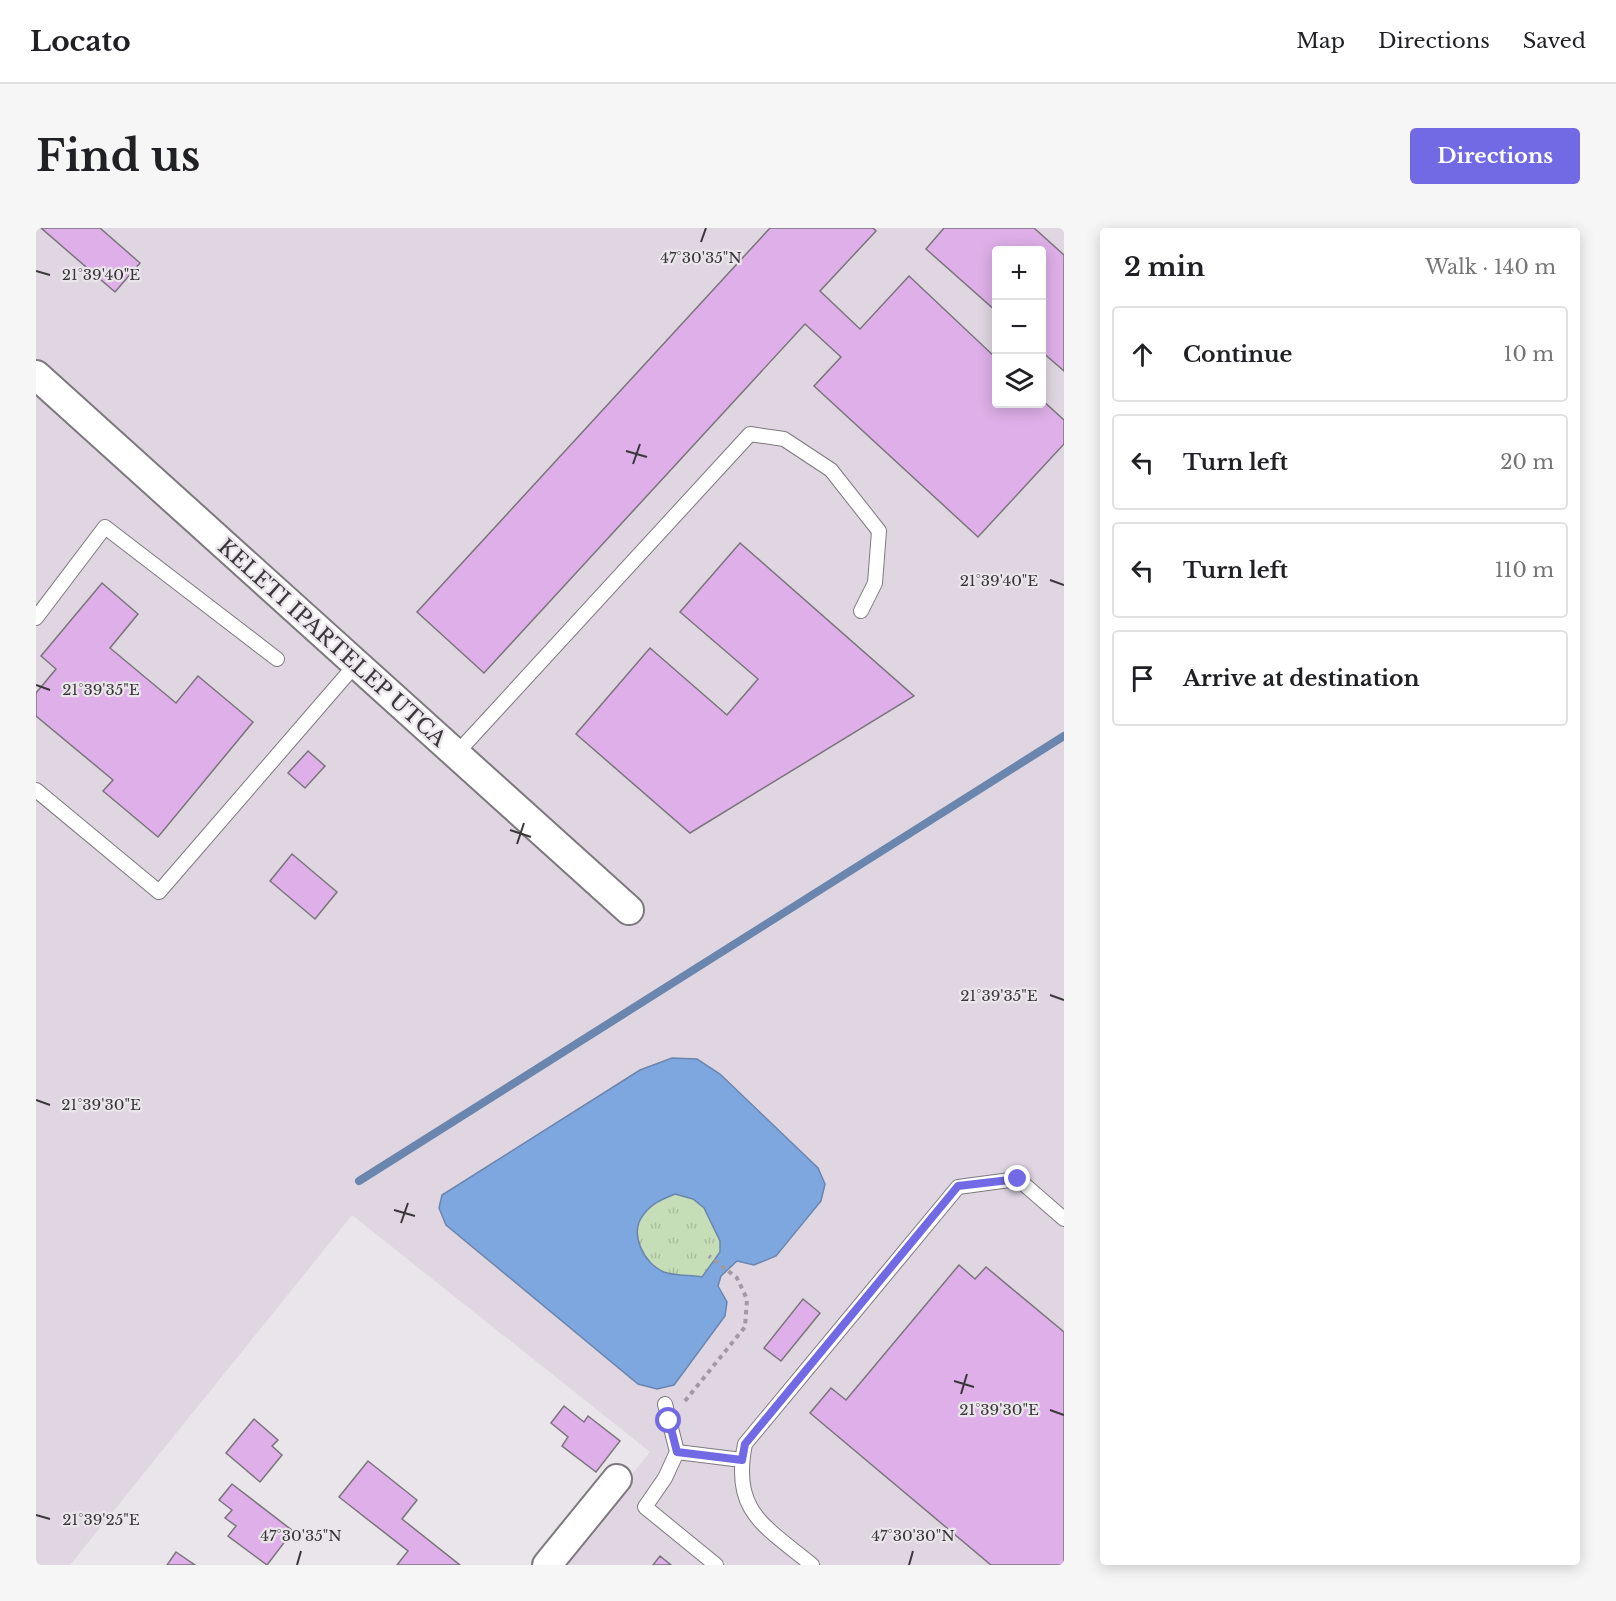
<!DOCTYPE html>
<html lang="en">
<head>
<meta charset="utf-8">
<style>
	:root { --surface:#fff; --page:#f6f6f6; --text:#202124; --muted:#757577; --line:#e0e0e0; --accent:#726ae5 }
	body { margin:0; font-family:"Libre Baskerville",serif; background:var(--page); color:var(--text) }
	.controls { position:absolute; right:18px; top:18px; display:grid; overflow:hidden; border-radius:6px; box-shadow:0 3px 15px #0003 }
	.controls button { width:54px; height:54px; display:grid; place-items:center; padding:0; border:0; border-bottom:2px solid var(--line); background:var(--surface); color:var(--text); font:30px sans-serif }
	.stop { position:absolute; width:18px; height:18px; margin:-14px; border:4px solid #726ae5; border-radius:50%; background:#fff }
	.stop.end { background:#726ae5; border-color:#fff; box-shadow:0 2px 6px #0008 }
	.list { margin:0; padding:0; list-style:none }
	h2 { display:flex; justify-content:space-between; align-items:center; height:78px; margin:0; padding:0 24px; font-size:26px }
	h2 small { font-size:20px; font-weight:400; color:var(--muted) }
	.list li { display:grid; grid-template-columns:39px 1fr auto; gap:18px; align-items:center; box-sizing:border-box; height:96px; margin:0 12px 12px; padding:0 12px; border:2px solid var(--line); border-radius:6px }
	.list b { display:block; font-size:22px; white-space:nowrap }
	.list em { font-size:20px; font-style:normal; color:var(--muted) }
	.icon { flex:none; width:33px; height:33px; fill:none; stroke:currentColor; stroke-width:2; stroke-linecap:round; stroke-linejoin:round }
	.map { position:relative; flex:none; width:1028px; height:1337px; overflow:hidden; border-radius:6px }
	header { display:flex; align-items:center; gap:36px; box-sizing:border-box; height:84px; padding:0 30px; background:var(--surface); border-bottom:2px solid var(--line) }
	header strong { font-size:28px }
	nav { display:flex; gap:33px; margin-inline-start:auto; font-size:21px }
	.intro { display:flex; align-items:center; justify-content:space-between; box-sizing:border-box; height:144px; padding:0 36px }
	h1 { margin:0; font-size:42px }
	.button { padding:15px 27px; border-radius:6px; background:var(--accent); color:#fff; font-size:21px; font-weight:700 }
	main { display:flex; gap:36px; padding:0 36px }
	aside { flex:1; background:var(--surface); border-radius:6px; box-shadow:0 3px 15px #0003 }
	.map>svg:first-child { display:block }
</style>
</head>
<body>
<header>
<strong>Locato</strong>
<nav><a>Map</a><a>Directions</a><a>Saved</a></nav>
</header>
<div class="intro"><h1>Find us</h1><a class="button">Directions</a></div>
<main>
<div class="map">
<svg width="1028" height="1337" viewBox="0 0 1028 1337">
	<defs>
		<pattern id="park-tufts" width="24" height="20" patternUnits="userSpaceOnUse" patternTransform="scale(1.5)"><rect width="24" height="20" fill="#c6deb8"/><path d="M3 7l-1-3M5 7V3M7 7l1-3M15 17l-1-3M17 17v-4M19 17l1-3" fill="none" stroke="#abbf9f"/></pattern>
	</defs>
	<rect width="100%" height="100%" fill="#eae4eb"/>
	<!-- built -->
	<path fill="#e0d6e2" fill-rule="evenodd" d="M0 0H1028V1337H522L614 1224 316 987 34 1337H0ZM960 22H1005V176H960Z"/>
	<!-- park -->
	<path fill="url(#park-tufts)" d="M639 966 657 971 668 980 684 1013V1023L666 1049C654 1047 639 1048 628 1044 608 1036 592 1005 608 986 616 975 627 971 639 966Z"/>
	<!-- water -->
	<path fill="#7fa7df" stroke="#6a85ae" stroke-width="1.5" fill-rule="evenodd" d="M636 830 661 831 684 846 782 940 789 956 785 973 740 1028 718 1037 701 1033 685 1048 682 1058 691 1074 689 1088 638 1157 621 1161 602 1156 410 997 403 980 406 967 604 842ZM639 966 657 971 668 980 684 1013V1024L666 1049C655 1047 639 1048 628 1044 608 1036 592 1005 608 986 616 975 627 971 639 966Z"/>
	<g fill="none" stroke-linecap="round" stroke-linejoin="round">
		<!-- stream -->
		<path stroke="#6a85ae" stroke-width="8" d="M323 953 1028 508"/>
	</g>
	<!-- building -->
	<path fill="#deafe8" stroke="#7a757b" stroke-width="1.5" d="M5 0H64L104 35 79 64Z
		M734 0H837L840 3 784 63 824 101 873 48 960 130V176H1005V171L1028 192V216L942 309 778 158 805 129 769 96 448 445 381 384Z
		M908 0H998L1028 27V143L1005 123V22H960V83L890 21Z
		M704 315 878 468 654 605 540 506 614 420 691 487 722 451 644 384Z
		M66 355 102 386 74 420 140 475 162 448 217 494 122 609 67 563 77 552 0 488V465L20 441 5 428Z
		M272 523 289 538 269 560 252 545Z
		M256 626 301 664 279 691 234 653Z
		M923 1037 939 1051 950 1039 1028 1104V1337H955L774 1185 795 1160 810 1172Z
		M767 1071 784 1085 745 1133 728 1120Z
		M528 1178 548 1194 552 1188 584 1213 560 1244 526 1218 532 1209 515 1195Z
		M218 1191 242 1212 236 1218 246 1227 224 1254 190 1225Z
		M332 1233 381 1272 366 1291 424 1337H361L372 1323 303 1269Z
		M196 1256 257 1303 231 1337 192 1308 200 1298 189 1290 196 1282 183 1272Z
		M140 1324 159 1337H131Z
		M624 1328 635 1337H617Z"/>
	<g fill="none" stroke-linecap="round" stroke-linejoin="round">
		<!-- lane casing -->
		<g stroke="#7e797f" stroke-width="16">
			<path id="lane" d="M0 390 69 299 241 431
				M420 526 714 206 748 211 795 242 843 303 839 355 825 383
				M0 562 123 664 320 436
				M629 1176 641 1224 629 1250 609 1279 680 1337
				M641 1224 706 1232
				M776 1337C729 1298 695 1284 709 1216L922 959 982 951 1028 991"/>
		</g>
		<!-- street casing -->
		<g stroke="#7e797f" stroke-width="32">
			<path id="street" d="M0 147 593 682
				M511 1337 581 1251"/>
		</g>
		<!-- path -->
		<path stroke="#9f9a9f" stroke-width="4" stroke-dasharray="4.5 4.5" stroke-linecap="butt" d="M649 1173 709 1099 711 1071 701 1050 673 1028"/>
		<!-- lane -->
		<use href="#lane" stroke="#fff" stroke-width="14"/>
		<!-- street -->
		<use href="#street" stroke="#fff" stroke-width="28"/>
	</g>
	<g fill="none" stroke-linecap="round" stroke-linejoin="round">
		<!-- route -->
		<path stroke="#726ae5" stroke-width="8" d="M633 1193 641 1224 706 1232 709 1216 922 958 982 951"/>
	</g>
	<!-- ticks -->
	<path fill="none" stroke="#3a373a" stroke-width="2" d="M665 14 670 0M0 43 14 47M590 223 611 229M597 236 604 216M1014 352 1028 357M0 457 14 462M474 602 495 609M481 616 488 595M1014 767 1028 772M0 872 14 877M358 982 379 988M365 995 372 975M918 1153 938 1159M925 1166 931 1146M1014 1182 1028 1187M0 1287 14 1291M261 1337 265 1323M873 1337 877 1323"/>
	<g text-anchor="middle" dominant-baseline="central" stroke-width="4.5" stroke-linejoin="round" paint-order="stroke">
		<!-- street labels -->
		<g font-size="21" fill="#3a373a" stroke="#eae4eb">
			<text transform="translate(296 415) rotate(42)">KELETI IPARTELEP UTCA</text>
		</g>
	</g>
	<g font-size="15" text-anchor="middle" fill="#3a373a" stroke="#eae4eb" stroke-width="4.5" stroke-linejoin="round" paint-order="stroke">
		<text x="665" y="35">47°30'35"N</text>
		<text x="65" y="52">21°39'40"E</text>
		<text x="963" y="358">21°39'40"E</text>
		<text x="65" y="467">21°39'35"E</text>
		<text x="963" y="773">21°39'35"E</text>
		<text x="65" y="882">21°39'30"E</text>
		<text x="963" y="1187">21°39'30"E</text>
		<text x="65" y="1297">21°39'25"E</text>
		<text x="265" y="1313">47°30'35"N</text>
		<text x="877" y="1313">47°30'30"N</text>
	</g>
</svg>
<div class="controls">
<button>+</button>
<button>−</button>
<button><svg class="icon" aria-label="layers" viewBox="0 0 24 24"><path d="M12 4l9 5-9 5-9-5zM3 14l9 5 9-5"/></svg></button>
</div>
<div class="stop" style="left:633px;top:1193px"></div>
<div class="stop end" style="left:982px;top:951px"></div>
</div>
<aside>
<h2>2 min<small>Walk · 140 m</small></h2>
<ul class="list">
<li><svg class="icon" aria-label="ahead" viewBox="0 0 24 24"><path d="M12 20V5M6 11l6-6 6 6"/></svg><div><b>Continue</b></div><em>10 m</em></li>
<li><svg class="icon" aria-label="left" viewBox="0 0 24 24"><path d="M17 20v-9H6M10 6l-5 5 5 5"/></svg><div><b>Turn left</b></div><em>20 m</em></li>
<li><svg class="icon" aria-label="left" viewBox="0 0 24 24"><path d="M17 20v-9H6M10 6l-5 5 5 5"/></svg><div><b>Turn left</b></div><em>110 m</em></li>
<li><svg class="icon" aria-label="arrive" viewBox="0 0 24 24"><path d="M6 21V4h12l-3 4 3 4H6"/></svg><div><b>Arrive at destination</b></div></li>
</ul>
</aside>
</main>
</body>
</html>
